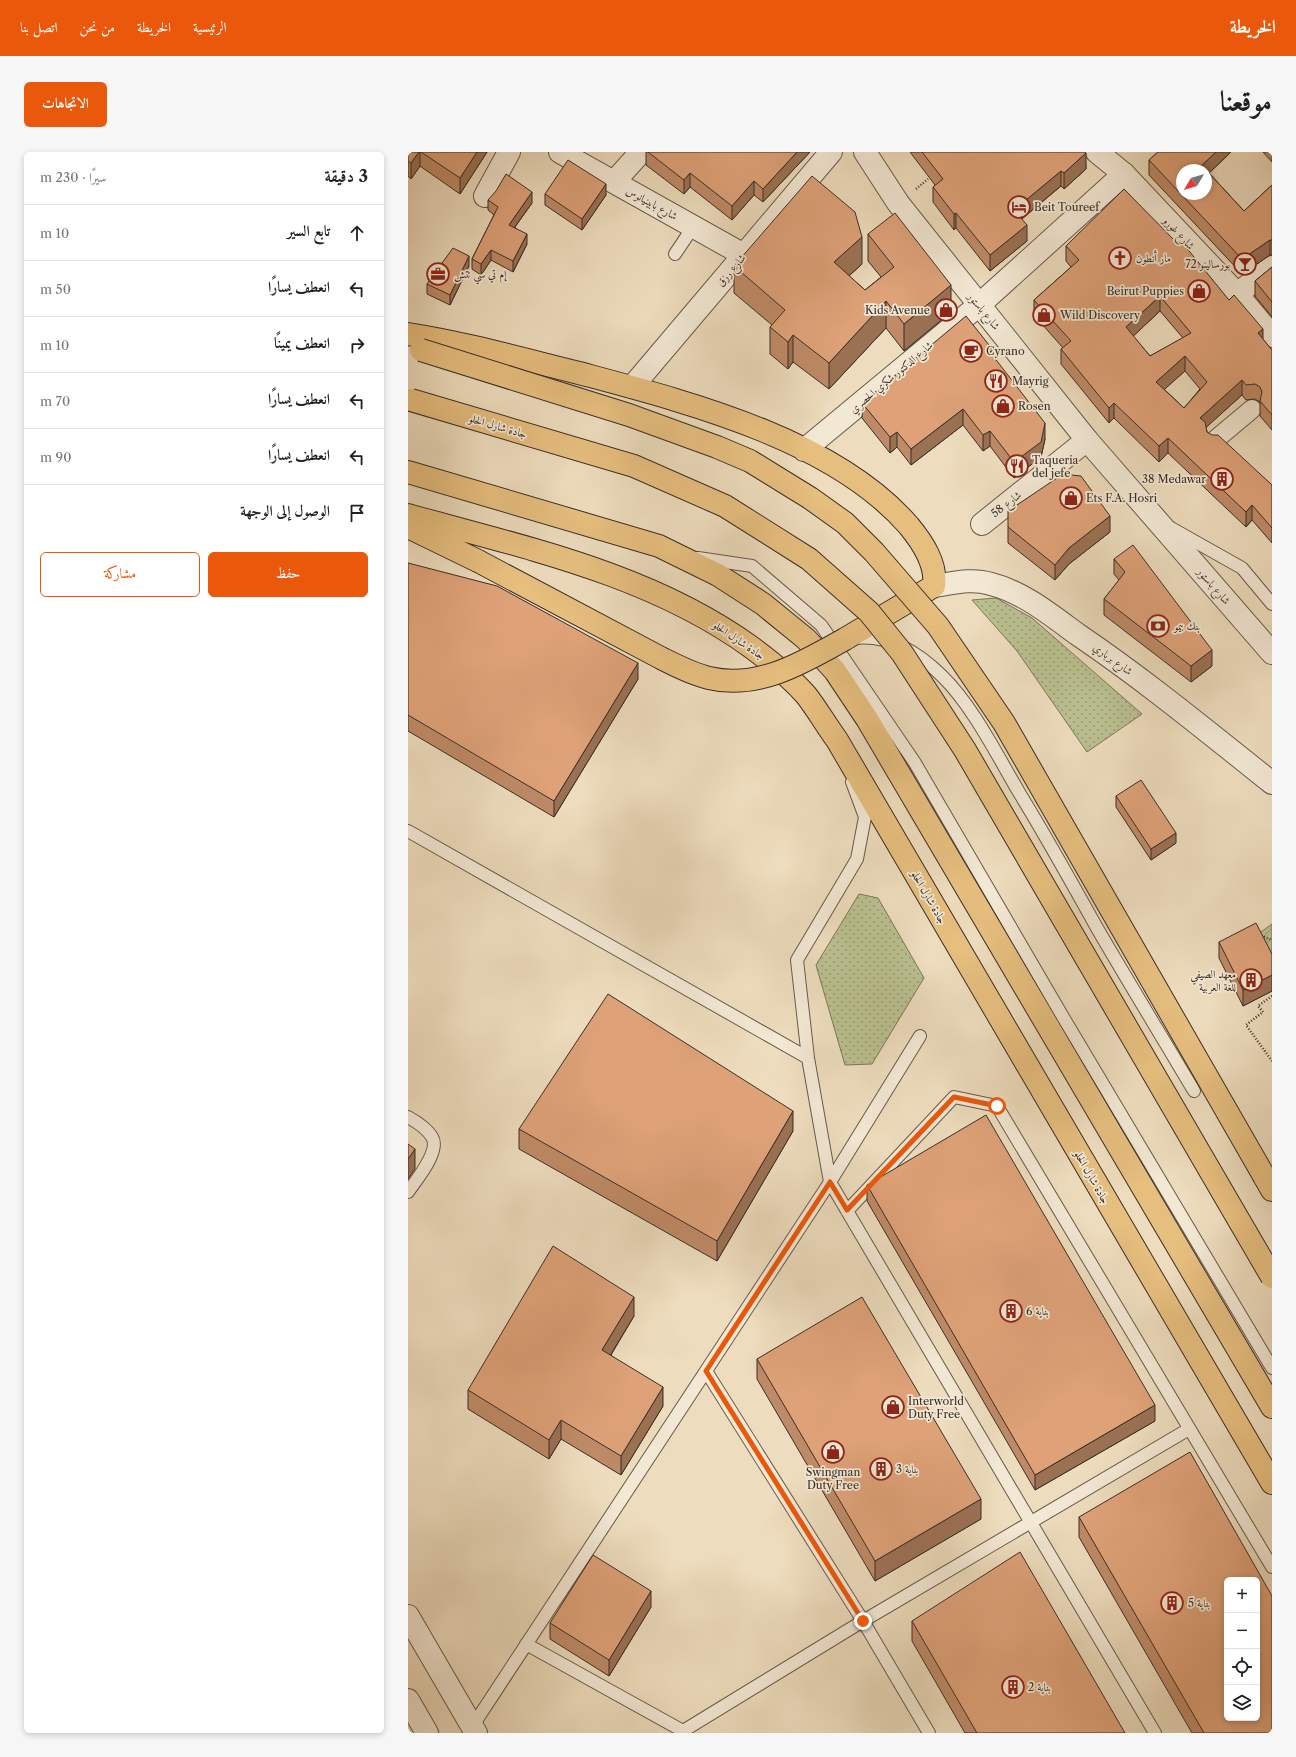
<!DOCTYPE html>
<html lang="ar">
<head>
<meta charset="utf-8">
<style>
	:root { --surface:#fff; --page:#f6f6f6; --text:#222; --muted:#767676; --line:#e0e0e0; --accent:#ea580c }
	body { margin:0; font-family:"Libre Caslon Text",Amiri,serif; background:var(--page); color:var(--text); direction:rtl }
	.controls { position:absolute; right:12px; bottom:12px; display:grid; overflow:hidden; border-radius:6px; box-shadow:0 2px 6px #0003 }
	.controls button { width:36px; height:36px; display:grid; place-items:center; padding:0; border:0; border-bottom:1px solid var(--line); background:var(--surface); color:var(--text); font:20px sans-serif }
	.compass { position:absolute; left:768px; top:12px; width:36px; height:36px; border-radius:50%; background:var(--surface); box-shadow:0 2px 6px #0003; rotate:232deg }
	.stop { position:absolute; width:12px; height:12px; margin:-9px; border:3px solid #ea580c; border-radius:50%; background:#fff }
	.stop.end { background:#ea580c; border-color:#fff; box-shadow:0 1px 4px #0008 }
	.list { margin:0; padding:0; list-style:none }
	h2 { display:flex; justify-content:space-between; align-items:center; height:52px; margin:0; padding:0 16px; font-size:17px }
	h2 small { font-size:13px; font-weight:400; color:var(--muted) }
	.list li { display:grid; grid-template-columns:26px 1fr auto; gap:12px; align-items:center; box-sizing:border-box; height:56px; padding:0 16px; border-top:1px solid var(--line) }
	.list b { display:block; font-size:15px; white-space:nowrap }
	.list em { font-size:13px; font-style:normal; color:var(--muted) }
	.actions { display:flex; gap:8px; padding:12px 16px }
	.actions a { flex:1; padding:9px 0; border:1px solid var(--accent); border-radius:6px; text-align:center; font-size:14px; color:var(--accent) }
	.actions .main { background:var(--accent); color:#fff }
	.icon { flex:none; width:22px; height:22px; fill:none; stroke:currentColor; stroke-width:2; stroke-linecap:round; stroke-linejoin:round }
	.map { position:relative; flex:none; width:864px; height:1581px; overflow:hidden; direction:ltr; border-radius:6px }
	header { display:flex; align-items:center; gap:24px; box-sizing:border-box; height:56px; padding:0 20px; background:var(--accent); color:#fff }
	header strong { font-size:19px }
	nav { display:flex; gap:22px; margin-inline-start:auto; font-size:14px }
	.intro { display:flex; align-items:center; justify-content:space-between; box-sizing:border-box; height:96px; padding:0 24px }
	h1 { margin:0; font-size:28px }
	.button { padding:10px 18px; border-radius:6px; background:var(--accent); color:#fff; font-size:14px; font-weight:700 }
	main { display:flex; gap:24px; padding:0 24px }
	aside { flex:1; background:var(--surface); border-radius:6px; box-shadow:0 2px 6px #0003 }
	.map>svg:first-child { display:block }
</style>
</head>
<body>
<header>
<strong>الخريطة</strong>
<nav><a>الرئيسية</a><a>الخريطة</a><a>من نحن</a><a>اتصل بنا</a></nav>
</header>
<div class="intro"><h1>موقعنا</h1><a class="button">الاتجاهات</a></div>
<main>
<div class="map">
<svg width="864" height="1581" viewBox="0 0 864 1581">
	<defs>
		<pattern id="grass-dots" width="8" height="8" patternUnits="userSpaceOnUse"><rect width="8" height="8" fill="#bac090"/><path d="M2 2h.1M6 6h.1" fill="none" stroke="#989c76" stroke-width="1.8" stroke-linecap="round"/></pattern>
		<pattern id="garden-furrows" width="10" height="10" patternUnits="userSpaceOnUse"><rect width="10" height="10" fill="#bac090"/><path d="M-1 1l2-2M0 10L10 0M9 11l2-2" fill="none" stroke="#989c76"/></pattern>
	</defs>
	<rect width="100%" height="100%" fill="#eddcbd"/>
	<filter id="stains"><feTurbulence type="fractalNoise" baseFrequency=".005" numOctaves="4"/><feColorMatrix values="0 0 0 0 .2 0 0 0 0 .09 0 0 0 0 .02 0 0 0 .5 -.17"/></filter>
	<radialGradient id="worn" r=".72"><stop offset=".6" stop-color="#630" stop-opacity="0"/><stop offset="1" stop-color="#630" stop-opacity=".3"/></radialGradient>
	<!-- grass -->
	<path fill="url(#grass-dots)" stroke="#7a775c" d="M588 446 624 466 734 562 679 600 609 499 564 448Z
		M451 742 470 746 516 826 464 912 437 913 408 813Z"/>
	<!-- garden -->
	<path fill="url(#garden-furrows)" stroke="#7a775c" d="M864 772V802L849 783Z"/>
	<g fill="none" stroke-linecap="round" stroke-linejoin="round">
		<!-- service casing -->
		<g stroke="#675a4d" stroke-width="14">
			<path id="service" d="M267 102 285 75
				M763 376 834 416 864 452
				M290 406 344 414 413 473 507 611 655 865 864 1216
				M446 486C481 482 510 500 534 524 565 554 590 605 612 642 639 686 664 731 689 776 721 831 754 885 786 939
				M444 630 457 665 449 707 389 808 400 906 422 1030 747 1581
				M0 679 400 906
				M0 965C9 970 19 976 24 985 33 999 8 1028 0 1040
				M439 1059 546 945 589 954 864 1415
				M298 1219 455 1469 521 1581
				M118 1492 275 1579 455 1469 781 1277
				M64 1575 422 1030 512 884"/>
		</g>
		<!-- pedestrian casing -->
		<g stroke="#675a4d" stroke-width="20">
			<path id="pedestrian" d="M807 288 844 257"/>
		</g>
		<!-- minor casing -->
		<g stroke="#675a4d" stroke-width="24">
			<path id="minor" d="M152 0 336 103
				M206 30 233 0
				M77 44 101 0
				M829 142 864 115
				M224 235 423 0
				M396 298 571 153 716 22
				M574 372 679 288
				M0 1464 68 1581
				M0 1548 19 1581"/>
		</g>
		<!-- tertiary casing -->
		<g stroke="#675a4d" stroke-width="24">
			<path id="tertiary" d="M457 0 490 51 679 288 864 501
				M689 0 716 22 829 142 864 184
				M526 434C546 431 564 426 583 432 615 440 643 463 669 482 737 528 800 580 864 631"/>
		</g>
		<!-- motorway casing -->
		<g stroke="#3a2e28" stroke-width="24">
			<path id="motorway" d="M0 182C58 191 114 207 171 221 279 250 426 287 501 374 515 391 529 412 526 434L437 487
				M0 320 251 394 310 423 355 452 398 487 427 519 459 567 864 1255
				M0 363C118 396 242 422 343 495 362 509 382 525 398 543 409 557 418 573 429 588L864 1331
				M0 375 70 409
				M856 1024 864 1038"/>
		</g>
		<!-- path -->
		<path stroke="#3a2e28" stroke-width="2.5" stroke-dasharray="1 2" stroke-linecap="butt" d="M508 37 520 27
			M853 784 864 788
			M864 844 850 854 855 860 838 873 864 909
			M521 1264 536 1255"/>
		<!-- service -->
		<use href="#service" stroke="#f3e8d4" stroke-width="12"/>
		<!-- pedestrian -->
		<use href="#pedestrian" stroke="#f3e8d4" stroke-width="18"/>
		<!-- minor -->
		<use href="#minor" stroke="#f3e8d4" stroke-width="22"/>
		<!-- tertiary -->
		<use href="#tertiary" stroke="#f3e8d4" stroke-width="22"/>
		<!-- motorway -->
		<use href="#motorway" stroke="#e6be7e" stroke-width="22"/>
		<!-- motorway-bridge casing -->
		<g stroke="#3a2e28" stroke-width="24" stroke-linecap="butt">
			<path id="motorway-bridge" d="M13 198 221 263 309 295 342 309 402 346 437 371 466 400 530 474 596 571 856 1024
				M3 248 226 314 317 354 401 407 461 460 494 501 557 598 864 1125
				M70 409 253 506C269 514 284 522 301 526 350 538 396 510 437 487"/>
		</g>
		<!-- motorway-bridge -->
		<use href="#motorway-bridge" stroke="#e6be7e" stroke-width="22"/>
	</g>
	<!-- wall -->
	<path fill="#bf8a67" stroke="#3a2e28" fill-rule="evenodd" d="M0 0H79L52 42 12 14 3 27 0 24Z
		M238 0H402L355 50 346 43 324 68 282 35 276 42 238 13Z
		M502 0H677L678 17 656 37 653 34 614 67 619 89 582 119 548 76 546 78 525 50V35L527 33Z
		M750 0H823L801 21 836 59 864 33V103H862L834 122 741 23V8Z
		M855 0H864V10Z
		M137 42 198 43 174 78 137 53Z
		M80 48 124 51 107 75 119 92 105 120 83 108 73 123 64 117V107L86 63 80 58Z
		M460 82 543 160 496 199 478 176 421 237 385 210 380 217 362 202V175L364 173 326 141V114L454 112 441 124 457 138 473 125 460 109Z
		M658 94 821 148 864 198V278L852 264V250L847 247 838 248 834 243 798 275 799 280 864 333V391L844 368 838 375 760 301 751 310 706 266 701 271 653 212V197L655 196 626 163V148L663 115 658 109ZM752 159 775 186 742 204 725 184ZM777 219 792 237 776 256 756 237Z
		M61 114 42 153 19 142V132Z
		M864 115V165L847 144V129Z
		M585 204 637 287 633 305 606 326 582 294 575 299 555 273 503 313 489 295 482 301 454 266V251Z
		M600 375 702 380 661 412 647 428 600 391Z
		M706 407 804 514 783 530 696 463V447L711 428 706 422Z
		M0 411 230 527 146 665 0 579Z
		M708 644 768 691 743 708 708 655Z
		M811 790 864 802V839L835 854 811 806Z
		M111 977 385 979 309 1109 111 997Z
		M459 1033 747 1269 627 1338 459 1049Z
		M226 1164 203 1203 255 1254 213 1323 153 1287 141 1307 60 1257V1238Z
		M349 1207 573 1367 467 1429 349 1227Z
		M671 1365 864 1581H784L671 1385Z
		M243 1455 201 1524 142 1487V1471Z
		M504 1469 717 1581H557L504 1489Z"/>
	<!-- shaded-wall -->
	<path fill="#9b7154" stroke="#3a2e28" d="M11 0H12V14L3 27V11Z
		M69 0H79L52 42V26Z
		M389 0H402L355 50V37Z
		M808 0H823L798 24V18H793V14Z
		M678 1V17L656 37V21Z
		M653 19V34L606 73V58Z
		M282 21V35L276 42V28Z
		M346 29V43L324 68V54Z
		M198 32V43L174 78V67Z
		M124 40V51L101 83V73Z
		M548 61V76L546 78V62Z
		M619 73V89L582 119V103Z
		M119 82V92L105 120V109Z
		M454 85V112L426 137V110Z
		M862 88V103L834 122V107Z
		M83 98V108L73 123V112Z
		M61 104V114L42 153V143Z
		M543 133V160L496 199V172Z
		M752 144V159L718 191V175Z
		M478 149V176L421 237V211Z
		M855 177V192L850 181Z
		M385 183V210L380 217V190Z
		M585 198V214L582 200Z
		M777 204V219L748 245V230Z
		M834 228V243L792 281V266Z
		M706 251V266L701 271V256Z
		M555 257V273L503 313V297Z
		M637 271V287L633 305 606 326V310Z
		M582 279V294L575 299V283Z
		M489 280V295L482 301V285Z
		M760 286V301L751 310V294Z
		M844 353V368L838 375V360Z
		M702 364V380L661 412 647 428V413L661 396Z
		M804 498V514L783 530V514Z
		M230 511V527L146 665V649Z
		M768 681V691L743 708V697Z
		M864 823V839L835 854V838Z
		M385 959V979L309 1109V1089Z
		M7 997V1017L0 1027V1007Z
		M226 1145V1164L194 1217V1198Z
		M255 1235V1254L213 1323V1304Z
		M747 1253V1269L627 1338V1323Z
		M153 1268V1287L141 1307V1288Z
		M573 1347V1367L467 1429V1409Z
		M243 1439V1455L201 1524V1508Z"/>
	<!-- building -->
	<path fill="#dea178" stroke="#3a2e28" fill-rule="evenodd" d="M0 0H11L3 11 0 9Z
		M13 0H69L52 26Z
		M240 0H389L355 37 346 29 324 54 282 21 276 28Z
		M514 0H677L678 1 656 21 653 19 606 58 619 73 582 103 548 61 546 62 525 35 535 27Z
		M750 0H808L793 14 798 18H774V42H798V18L836 59 864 33V88H862L834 107 741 8Z
		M160 8 198 32 174 67 137 42Z
		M98 22 124 40 101 73 119 82 105 109 83 98 73 112 64 107 90 55 80 48 88 39Z
		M404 24 447 60 454 85 426 110 457 138 486 115 460 82 487 61 543 133 496 172 478 149 421 211 385 183 380 190 362 175 377 158 326 114Z
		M716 37 770 92 773 89 821 148 826 143 855 177 850 181 864 198V263L852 249 854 240 852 235 847 232 838 233 834 228 792 266 797 270 799 280 804 283H810L864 333V376L844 353 838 360 760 286 751 294 706 251 701 256 653 197 663 189 626 148 671 108 658 94ZM752 144 783 181 742 204 718 175ZM777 204 799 230 776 256 748 230Z
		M45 96 61 104 42 143 19 132Z
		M864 115V150L847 129Z
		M558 164 585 198 582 200 637 271 633 290 606 310 582 279 575 283 555 257 503 297 489 280 482 285 454 251Z
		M655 322 673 324 702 364 661 396 647 413 600 375V359Z
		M725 393 804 498 783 514 696 447 717 420 706 407Z
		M0 411 89 434 230 511 146 649 0 563Z
		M733 628 768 681 743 697 708 644Z
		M848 771 864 802V823L835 838 811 790Z
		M200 842 385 959 309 1089 111 977Z
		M578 963 747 1253 627 1323 459 1033Z
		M0 992 7 997 0 1007Z
		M145 1094 226 1145 194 1198 255 1235 213 1304 153 1268 141 1288 60 1238Z
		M454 1145 573 1347 467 1409 349 1207Z
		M782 1300 864 1444V1581H796L671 1365ZM819 1428H849V1566H819Z
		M612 1400 717 1581H569L504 1469Z
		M185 1403 243 1439 201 1508 142 1471Z"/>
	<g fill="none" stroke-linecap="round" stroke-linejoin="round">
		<!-- route -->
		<path stroke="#ea580c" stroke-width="5" d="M455 1469 298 1219 422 1030 439 1058 546 945 589 954"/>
	</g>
	<!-- icons -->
	<defs>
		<g id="hotel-ring" transform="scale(1.15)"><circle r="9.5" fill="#f3e8d4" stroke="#8f2418" stroke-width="1.5"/><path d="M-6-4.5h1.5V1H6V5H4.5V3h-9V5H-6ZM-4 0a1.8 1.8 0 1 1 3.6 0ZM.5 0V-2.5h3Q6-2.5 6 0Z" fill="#8f2418"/></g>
		<g id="church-ring" transform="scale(1.15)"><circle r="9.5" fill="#f3e8d4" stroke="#8f2418" stroke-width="1.5"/><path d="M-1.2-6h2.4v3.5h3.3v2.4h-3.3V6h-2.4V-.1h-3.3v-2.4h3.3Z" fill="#8f2418"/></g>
		<g id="bar-ring" transform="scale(1.15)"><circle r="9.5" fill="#f3e8d4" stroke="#8f2418" stroke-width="1.5"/><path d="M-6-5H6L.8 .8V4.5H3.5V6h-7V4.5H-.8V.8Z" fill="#8f2418"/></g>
		<g id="office-ring" transform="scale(1.15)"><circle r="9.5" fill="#f3e8d4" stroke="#8f2418" stroke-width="1.5"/><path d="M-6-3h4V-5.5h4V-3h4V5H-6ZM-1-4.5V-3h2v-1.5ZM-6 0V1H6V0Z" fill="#8f2418"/></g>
		<g id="shop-ring" transform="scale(1.15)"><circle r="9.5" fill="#f3e8d4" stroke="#8f2418" stroke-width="1.5"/><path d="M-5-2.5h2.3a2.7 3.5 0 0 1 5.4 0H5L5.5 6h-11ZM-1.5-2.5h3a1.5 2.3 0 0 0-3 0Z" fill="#8f2418"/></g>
		<g id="cafe-ring" transform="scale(1.15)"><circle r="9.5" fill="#f3e8d4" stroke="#8f2418" stroke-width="1.5"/><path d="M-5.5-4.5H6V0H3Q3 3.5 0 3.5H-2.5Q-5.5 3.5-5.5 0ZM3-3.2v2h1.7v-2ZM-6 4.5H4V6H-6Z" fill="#8f2418"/></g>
		<g id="restaurant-ring" transform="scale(1.15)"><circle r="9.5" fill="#f3e8d4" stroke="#8f2418" stroke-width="1.5"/><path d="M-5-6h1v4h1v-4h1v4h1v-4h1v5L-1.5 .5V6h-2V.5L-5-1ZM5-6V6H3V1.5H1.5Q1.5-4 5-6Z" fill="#8f2418"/></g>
		<g id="building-ring" transform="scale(1.15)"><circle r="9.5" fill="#f3e8d4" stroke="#8f2418" stroke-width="1.5"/><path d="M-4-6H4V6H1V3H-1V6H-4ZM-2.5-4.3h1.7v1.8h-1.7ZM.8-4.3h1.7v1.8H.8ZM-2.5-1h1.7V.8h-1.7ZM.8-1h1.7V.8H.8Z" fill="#8f2418"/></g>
		<g id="bank-ring" transform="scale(1.15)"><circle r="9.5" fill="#f3e8d4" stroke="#8f2418" stroke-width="1.5"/><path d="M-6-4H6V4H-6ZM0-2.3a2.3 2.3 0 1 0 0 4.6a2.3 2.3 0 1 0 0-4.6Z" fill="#8f2418"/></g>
	</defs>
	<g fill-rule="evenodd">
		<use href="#hotel-ring" x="611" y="55"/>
		<use href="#church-ring" x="712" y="106"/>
		<use href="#bar-ring" x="837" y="112"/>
		<use href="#office-ring" x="30" y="122"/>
		<use href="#shop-ring" x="791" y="139"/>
		<use href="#shop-ring" x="538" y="158"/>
		<use href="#shop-ring" x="636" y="163"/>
		<use href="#cafe-ring" x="563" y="199"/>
		<use href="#restaurant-ring" x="588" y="229"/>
		<use href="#shop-ring" x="595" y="254"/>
		<use href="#restaurant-ring" x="609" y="314"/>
		<use href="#building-ring" x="814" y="327"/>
		<use href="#shop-ring" x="663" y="346"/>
		<use href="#bank-ring" x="750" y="474"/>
		<use href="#building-ring" x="843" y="828"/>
		<use href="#building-ring" x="603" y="1159"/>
		<use href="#shop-ring" x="485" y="1255"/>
		<use href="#shop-ring" x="425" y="1300"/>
		<use href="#building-ring" x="473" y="1317"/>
		<use href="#building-ring" x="764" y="1451"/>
		<use href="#building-ring" x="605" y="1535"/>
	</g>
	<g text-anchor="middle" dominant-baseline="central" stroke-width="3.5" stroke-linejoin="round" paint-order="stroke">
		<!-- street labels -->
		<g font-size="11" fill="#3a2e28" stroke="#f3e8d4">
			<text transform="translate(244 51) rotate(29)">شارع بابينيانوس</text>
			<text transform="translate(771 81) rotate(47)">شارع غورو</text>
			<text transform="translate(323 118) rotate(-50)">شارع رزق</text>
			<text transform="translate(576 159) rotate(51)">شارع باستور</text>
			<text transform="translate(483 225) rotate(-40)">شارع الدكتور شكري الحصري</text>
			<text transform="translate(90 274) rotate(16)">جادة شارل الحلو</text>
			<text transform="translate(598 352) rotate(-38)">شارع 58</text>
			<text transform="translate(806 434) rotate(49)">شارع باستور</text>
			<text transform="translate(331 488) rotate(34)">جادة شارل الحلو</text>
			<text transform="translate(705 507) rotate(36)">شارع برباري</text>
			<text transform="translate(521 745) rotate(60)">جادة شارل الحلو</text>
			<text transform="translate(684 1025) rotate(60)">جادة شارل الحلو</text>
		</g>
		<!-- poi labels -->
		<g font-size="11" fill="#3a2e28" stroke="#f3e8d4" text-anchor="start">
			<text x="626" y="55">Beit Toureef</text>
			<text x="728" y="106">مار أنطون</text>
			<text x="822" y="112" text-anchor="end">بورسالينو 72</text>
			<text x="46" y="122">إم تي سي تتش</text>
			<text x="776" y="139" text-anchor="end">Beirut Puppies</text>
			<text x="522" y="158" text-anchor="end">Kids Avenue</text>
			<text x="652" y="163">Wild Discovery</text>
			<text x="578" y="199">Cyrano</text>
			<text x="604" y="229">Mayrig</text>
			<text x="610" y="254">Rosen</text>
			<text x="624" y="308">Taqueria<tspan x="624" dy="13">del jefe</tspan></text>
			<text x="798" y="327" text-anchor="end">38 Medawar</text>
			<text x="678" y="346">Ets F.A. Hosri</text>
			<text x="766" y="474">بنك بيمو</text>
			<text x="828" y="822" text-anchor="end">معهد الصيفي<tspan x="828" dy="13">للغة العربية</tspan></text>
			<text x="618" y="1159">بناية 6</text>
			<text x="500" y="1249">Interworld<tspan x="500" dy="13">Duty Free</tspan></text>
			<text x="488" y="1317">بناية 3</text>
			<text x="425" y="1320" text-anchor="middle">Swingman<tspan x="425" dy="13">Duty Free</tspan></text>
			<text x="780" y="1451">بناية 5</text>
			<text x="620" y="1535">بناية 2</text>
		</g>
	</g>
	<rect width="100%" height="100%" filter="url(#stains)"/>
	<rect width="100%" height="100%" fill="url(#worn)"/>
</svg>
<div class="controls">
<button>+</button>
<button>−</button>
<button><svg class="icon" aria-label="locate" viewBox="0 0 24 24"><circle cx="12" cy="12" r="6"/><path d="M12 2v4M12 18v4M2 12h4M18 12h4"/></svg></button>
<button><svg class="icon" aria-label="layers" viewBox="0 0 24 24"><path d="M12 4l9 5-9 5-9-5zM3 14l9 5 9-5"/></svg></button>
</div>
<svg class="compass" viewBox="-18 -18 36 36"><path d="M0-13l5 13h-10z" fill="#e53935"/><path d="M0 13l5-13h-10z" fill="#767676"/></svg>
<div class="stop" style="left:589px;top:954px"></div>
<div class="stop end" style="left:455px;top:1469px"></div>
</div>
<aside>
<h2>3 دقيقة<small>سيرًا · 230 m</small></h2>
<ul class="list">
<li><svg class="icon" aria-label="ahead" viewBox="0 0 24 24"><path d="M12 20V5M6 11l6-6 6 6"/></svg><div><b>تابع السير</b></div><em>10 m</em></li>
<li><svg class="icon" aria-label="left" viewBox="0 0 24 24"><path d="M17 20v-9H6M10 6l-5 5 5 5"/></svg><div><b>انعطف يسارًا</b></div><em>50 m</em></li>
<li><svg class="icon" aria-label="right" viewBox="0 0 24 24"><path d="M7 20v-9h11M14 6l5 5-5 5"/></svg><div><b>انعطف يمينًا</b></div><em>10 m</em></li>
<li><svg class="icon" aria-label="left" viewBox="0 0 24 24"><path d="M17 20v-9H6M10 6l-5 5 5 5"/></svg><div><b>انعطف يسارًا</b></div><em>70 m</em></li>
<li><svg class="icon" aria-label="left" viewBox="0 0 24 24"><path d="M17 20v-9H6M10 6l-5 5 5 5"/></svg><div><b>انعطف يسارًا</b></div><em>90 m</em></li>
<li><svg class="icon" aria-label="arrive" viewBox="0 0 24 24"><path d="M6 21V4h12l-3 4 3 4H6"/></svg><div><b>الوصول إلى الوجهة</b></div></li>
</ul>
<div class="actions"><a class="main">حفظ</a><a>مشاركة</a></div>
</aside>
</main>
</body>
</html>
